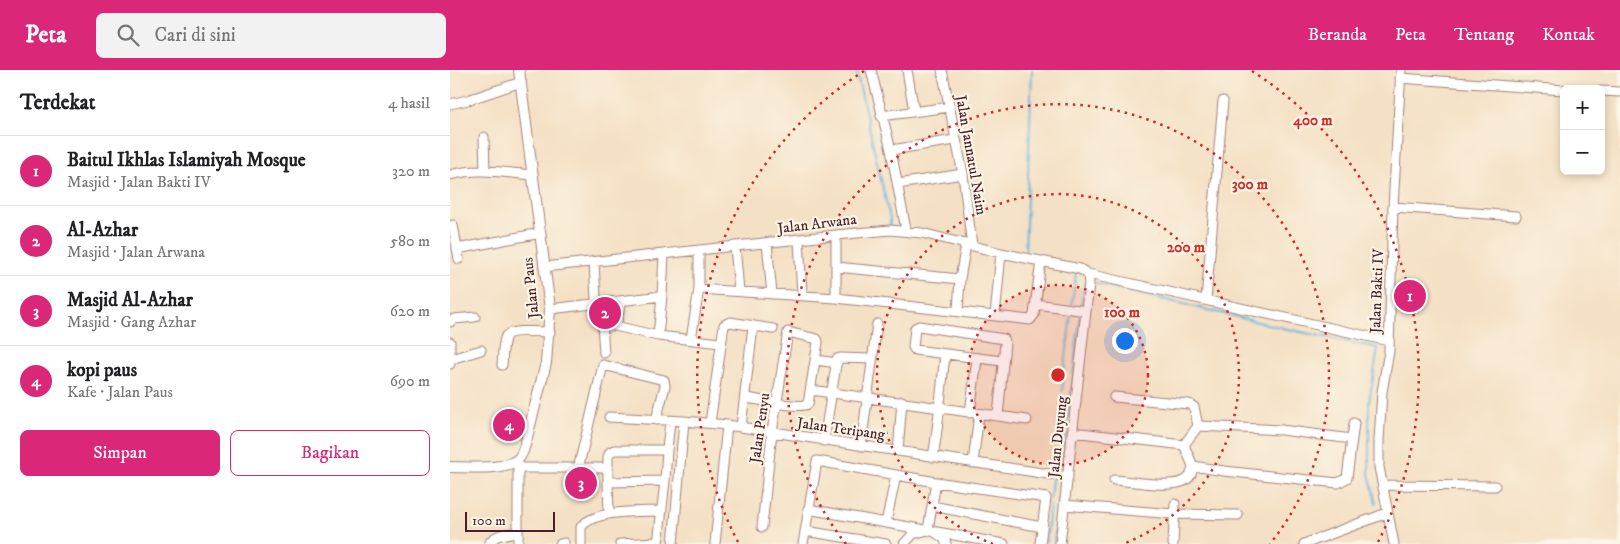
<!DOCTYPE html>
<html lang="id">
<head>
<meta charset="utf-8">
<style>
	:root { --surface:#fff; --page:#f2f2f2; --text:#202124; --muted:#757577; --line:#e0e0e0; --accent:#db2777 }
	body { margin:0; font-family:"IM FELL DW Pica",serif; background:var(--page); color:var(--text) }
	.controls { position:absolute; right:15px; top:15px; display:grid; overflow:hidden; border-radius:8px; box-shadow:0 2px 8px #0003 }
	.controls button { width:45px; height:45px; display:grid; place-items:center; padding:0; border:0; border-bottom:1px solid var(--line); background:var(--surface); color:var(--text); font:25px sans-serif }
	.scale { position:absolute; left:15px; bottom:12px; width:90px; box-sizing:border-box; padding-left:5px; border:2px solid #4a1f2b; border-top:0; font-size:14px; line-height:18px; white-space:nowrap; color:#4a1f2b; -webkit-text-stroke:4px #fcf5e5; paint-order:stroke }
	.you { position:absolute; left:674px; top:270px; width:18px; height:18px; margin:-12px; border:4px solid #fff; border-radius:50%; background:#1a73e8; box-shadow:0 0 0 8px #1a73e833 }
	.badge { display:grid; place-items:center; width:32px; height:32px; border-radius:50%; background:var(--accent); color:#fff; font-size:16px; font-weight:700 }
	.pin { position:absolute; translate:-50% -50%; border:2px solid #fff; box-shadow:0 1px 5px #0006 }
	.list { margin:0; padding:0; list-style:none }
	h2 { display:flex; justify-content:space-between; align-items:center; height:65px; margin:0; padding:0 20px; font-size:21px }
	h2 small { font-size:16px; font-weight:400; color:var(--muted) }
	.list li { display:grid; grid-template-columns:32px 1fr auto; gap:15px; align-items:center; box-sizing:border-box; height:70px; padding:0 20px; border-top:1px solid var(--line) }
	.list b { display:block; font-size:19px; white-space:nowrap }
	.list p { margin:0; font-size:16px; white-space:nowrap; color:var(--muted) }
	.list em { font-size:16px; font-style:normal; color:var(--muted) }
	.actions { display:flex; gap:10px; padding:15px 20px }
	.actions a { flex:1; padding:11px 0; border:1px solid var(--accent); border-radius:8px; text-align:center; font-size:18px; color:var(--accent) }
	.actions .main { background:var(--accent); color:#fff }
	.icon { flex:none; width:28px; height:28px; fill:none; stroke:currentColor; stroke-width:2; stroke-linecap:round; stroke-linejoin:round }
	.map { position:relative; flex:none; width:1170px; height:474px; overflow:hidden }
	header { display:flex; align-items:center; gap:30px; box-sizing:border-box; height:70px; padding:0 25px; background:var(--accent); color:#fff }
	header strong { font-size:24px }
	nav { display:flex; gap:28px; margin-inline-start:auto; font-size:18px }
	.search { width:350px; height:45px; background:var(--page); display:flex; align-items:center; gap:12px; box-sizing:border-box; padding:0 18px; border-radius:8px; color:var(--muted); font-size:19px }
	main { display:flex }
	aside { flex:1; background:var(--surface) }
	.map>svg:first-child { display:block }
</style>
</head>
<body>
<header>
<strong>Peta</strong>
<div class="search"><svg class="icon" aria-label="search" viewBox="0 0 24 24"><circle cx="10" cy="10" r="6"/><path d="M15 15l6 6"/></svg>Cari di sini</div>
<nav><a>Beranda</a><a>Peta</a><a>Tentang</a><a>Kontak</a></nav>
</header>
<main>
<aside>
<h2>Terdekat<small>4 hasil</small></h2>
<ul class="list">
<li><span class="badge">1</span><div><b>Baitul Ikhlas Islamiyah Mosque</b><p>Masjid · Jalan Bakti IV</p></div><em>320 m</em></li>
<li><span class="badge">2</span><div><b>Al-Azhar</b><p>Masjid · Jalan Arwana</p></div><em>580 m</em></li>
<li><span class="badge">3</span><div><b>Masjid Al-Azhar</b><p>Masjid · Gang Azhar</p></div><em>620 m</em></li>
<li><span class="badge">4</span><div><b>kopi paus</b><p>Kafe · Jalan Paus</p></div><em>690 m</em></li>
</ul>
<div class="actions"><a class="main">Simpan</a><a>Bagikan</a></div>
</aside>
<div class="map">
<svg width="1170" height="474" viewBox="0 0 1170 474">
	<rect width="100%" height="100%" fill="#fcf5e5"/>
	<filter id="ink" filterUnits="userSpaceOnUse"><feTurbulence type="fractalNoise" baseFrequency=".02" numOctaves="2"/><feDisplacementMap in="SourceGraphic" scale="10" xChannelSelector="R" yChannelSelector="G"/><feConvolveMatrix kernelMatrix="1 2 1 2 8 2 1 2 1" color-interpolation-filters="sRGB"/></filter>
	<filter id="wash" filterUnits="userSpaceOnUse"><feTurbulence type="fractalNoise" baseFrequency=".0096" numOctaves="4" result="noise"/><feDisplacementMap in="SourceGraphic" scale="20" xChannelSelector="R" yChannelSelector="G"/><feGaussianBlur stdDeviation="1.12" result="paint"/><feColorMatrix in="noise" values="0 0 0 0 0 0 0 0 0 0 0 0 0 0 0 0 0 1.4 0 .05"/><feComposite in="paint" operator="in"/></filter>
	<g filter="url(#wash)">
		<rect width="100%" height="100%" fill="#f4e0c4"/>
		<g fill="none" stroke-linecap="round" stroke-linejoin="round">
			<!-- stream -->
			<path stroke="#62b1dc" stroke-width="2" d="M406 0 440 149V158
				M575 183 582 0
				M645 213 837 259 928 278 919 332V404L926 433
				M622 234 626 202
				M631 235 635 213
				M612 321 621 244
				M612 401 630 245
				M600 429 602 409
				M596 474 600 434
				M604 474 611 411"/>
		</g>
	</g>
	<g filter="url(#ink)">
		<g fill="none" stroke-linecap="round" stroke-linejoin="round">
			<!-- minor casing -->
			<g stroke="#9f8078" stroke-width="11">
				<path id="minor" d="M421 0 441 80 456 160
					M457 0 464 41
					M492 0 513 104 522 176
					M950 8 1114 20
					M1151 21 1170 22
					M0 34 18 30 71 12
					M431 46 500 37
					M34 67 35 101
					M441 80 505 70
					M0 105C27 97 55 103 83 105
					M448 114 513 104
					M943 137 1066 146
					M3 155 9 189
					M349 170 352 225
					M317 173 322 224
					M285 176 289 221
					M7 179 91 163
					M144 193 147 246 152 253 208 266 271 273
					M94 197 386 165 440 160 472 163 551 183 630 199 638 204 939 271
					M386 197V165
					M510 209 516 174
					M249 219 386 228 580 250 584 245 591 191
					M212 226 214 185
					M386 228V197L510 209 508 241
					M756 230 773 31
					M586 234 636 241
					M100 239 212 226 208 266
					M545 246 551 183
					M0 252 4 249 25 247
					M152 253 154 283
					M166 256 171 231
					M241 269 249 219V180
					M0 272V294
					M1 289 31 280
					M366 290 387 293
					M52 295C53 287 52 274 56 266 60 259 91 262 100 262
					M361 320 577 350
					M664 327 739 334 744 337 748 356
					M297 328C310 330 348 339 358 334L368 272 367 269 338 262 322 362 312 457
					M520 343 527 289
					M548 346 555 273 554 269 469 256 465 258 463 277 465 280 552 291
					M159 347 234 351 277 355 618 407
					M260 353 274 255 280 252 323 259
					M291 357 303 256
					M622 362 734 375 743 396 774 401 888 413 897 408 904 353
					M374 371 387 289 390 288 422 289
					M734 375 748 356 831 360 902 369
					M411 376 427 254
					M448 381 452 331
					M483 387C489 353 491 319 495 285
					M523 393 529 344
					M69 398H158
					M128 399 153 295 214 310 215 316 206 350
					M664 410C682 411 722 419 736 410 742 406 742 401 743 396
					M215 411 217 380
					M158 412 159 444
					M933 415 1045 416
					M614 435 724 444 788 445
					M482 436 592 457
					M358 439 554 474
					M436 453 446 405
					M478 460 486 412 596 428 590 474
					M355 461 436 474
					M486 463 495 469 496 474
					M39 474C44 464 57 464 67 462
					M68 474V394
					M110 474 114 473
					M131 474V457C145 439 191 442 212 441
					M170 474 208 472
					M208 474 215 411 158 412V387L160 382 164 380H217L220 351
					M223 474 234 351
					M265 474 277 355
					M353 474 367 391 486 412
					M454 474 463 464 474 461
					M610 474 639 214 638 204
					M723 474 725 434
					M854 474 937 443
					M944 474 929 397V371L932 322 939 281 943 137 951 0"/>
			</g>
			<!-- major casing -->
			<g stroke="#9f8078" stroke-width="12">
				<path id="major" d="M0 397C17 397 55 401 68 389 72 386 73 380 75 375L96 293 100 239 69 0"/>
			</g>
			<!-- minor -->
			<use href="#minor" stroke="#fff" stroke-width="9"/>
			<!-- major -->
			<use href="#major" stroke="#fff" stroke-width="10"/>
		</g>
	</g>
	<!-- distance rings -->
	<circle cx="608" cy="305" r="90" fill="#d62828" fill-opacity=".12"/>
	<g fill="none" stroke="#d62828" stroke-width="2.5" stroke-dasharray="2.5 5">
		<circle cx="608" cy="305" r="90"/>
		<path d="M543 474A181 181 0 1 1 673 474"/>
		<path d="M396 474A271 271 0 1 1 820 474"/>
		<path d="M288 472A361 361 0 0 1 414 1M802 1A361 361 0 0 1 928 472"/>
	</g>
	<g text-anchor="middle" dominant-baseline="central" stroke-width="4.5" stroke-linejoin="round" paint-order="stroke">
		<!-- street labels -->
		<g font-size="15" fill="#4a1f2b" stroke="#fcf5e5">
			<text transform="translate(521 85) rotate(80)">Jalan Jannatul Naim</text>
			<text transform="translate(367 154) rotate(-7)">Jalan Arwana</text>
			<text transform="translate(81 218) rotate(-96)">Jalan Paus</text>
			<text transform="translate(927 221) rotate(-88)">Jalan Bakti IV</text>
			<text transform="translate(310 358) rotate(-82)">Jalan Penyu</text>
			<text transform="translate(391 359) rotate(8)">Jalan Teripang</text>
			<text transform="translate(608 367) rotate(-84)">Jalan Duyung</text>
		</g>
	</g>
	<circle cx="608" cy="305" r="8" fill="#d62828" stroke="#fcf5e5" stroke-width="2.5"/>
	<g font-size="15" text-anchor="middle" font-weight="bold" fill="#d62828" stroke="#fcf5e5" stroke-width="4.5" stroke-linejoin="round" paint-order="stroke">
		<text x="863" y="55">400 m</text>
		<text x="800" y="119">300 m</text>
		<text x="736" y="182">200 m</text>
		<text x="672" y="247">100 m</text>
	</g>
</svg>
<div class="controls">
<button>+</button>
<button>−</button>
</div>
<div class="scale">100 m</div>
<div class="you"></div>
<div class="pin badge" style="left:960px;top:226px">1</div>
<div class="pin badge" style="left:155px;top:243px">2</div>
<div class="pin badge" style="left:131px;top:413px">3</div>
<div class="pin badge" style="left:59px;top:355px">4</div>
</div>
</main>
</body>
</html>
